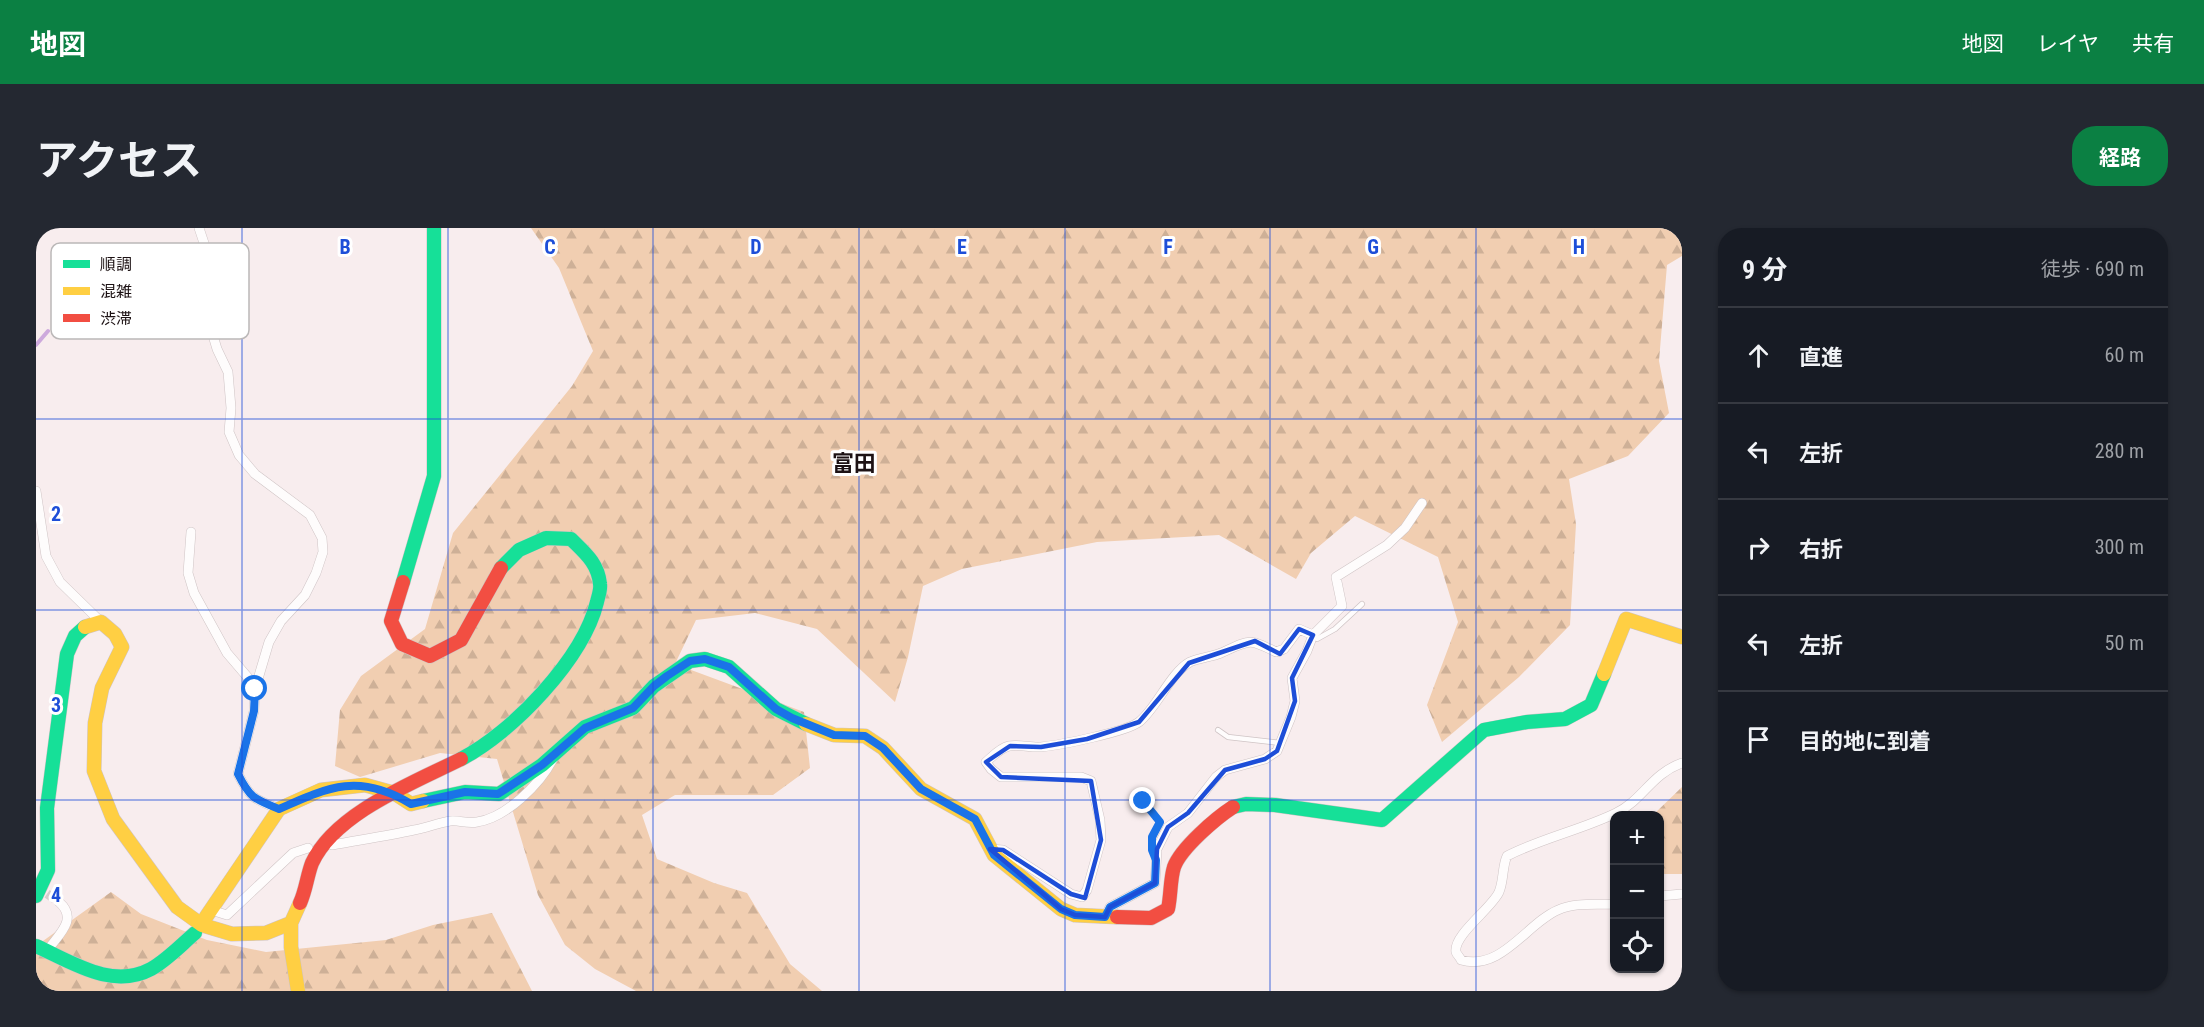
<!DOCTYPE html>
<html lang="ja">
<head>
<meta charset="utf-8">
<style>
	:root { --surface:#171b24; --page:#242831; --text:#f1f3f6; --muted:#9ea1a6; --line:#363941; --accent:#0b8043 }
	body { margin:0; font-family:"Roboto Condensed","Noto Sans JP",sans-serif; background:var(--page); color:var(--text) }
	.controls { position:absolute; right:18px; bottom:18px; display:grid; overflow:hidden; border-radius:12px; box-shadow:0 2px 4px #0004 }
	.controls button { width:54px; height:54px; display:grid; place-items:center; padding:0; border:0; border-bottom:2px solid var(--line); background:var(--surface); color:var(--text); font:30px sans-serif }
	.stop { position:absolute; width:18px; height:18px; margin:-14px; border:4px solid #1a73e8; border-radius:50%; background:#fff }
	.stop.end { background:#1a73e8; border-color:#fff; box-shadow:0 2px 6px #0008 }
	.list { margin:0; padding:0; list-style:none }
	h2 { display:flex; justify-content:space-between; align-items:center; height:78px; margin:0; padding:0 24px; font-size:26px }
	h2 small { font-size:20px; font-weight:400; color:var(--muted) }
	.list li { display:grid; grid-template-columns:39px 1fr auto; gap:18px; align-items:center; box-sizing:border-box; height:96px; padding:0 24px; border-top:2px solid var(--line) }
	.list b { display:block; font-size:22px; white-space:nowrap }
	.list em { font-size:20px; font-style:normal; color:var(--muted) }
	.icon { flex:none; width:33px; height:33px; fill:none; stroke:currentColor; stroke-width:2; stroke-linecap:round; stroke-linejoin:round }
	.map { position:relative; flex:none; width:1646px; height:763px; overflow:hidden; border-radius:24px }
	header { display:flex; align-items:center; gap:36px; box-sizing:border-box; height:84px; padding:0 30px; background:var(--accent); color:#fff }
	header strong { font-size:28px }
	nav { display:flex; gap:33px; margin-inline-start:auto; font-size:21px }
	.intro { display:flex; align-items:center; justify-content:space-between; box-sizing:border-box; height:144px; padding:0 36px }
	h1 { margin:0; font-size:42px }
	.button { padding:15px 27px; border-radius:24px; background:var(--accent); color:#fff; font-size:21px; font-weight:700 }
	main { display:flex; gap:36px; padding:0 36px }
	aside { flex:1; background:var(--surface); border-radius:24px; box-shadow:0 2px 4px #0004 }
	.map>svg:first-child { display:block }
</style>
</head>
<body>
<header>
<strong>地図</strong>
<nav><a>地図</a><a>レイヤ</a><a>共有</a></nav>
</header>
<div class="intro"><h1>アクセス</h1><a class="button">経路</a></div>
<main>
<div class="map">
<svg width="1646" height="763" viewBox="0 0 1646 763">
	<defs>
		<pattern id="forest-firs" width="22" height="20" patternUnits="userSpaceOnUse" patternTransform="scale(1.5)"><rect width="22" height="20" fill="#f1ceb1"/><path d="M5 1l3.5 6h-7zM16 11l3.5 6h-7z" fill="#ceb097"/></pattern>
	</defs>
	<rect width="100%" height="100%" fill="#f8edee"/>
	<!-- forest -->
	<path fill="url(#forest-firs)" d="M495 0H1646V28L1631 37 1623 133 1633 185 1592 228 1533 251 1540 296 1534 397 1483 449 1406 514 1391 477 1422 394 1402 329 1319 288 1275 325 1260 351 1183 307 1061 314 926 341 887 358 872 429 859 474 781 401 719 385 660 392 639 436 768 484 774 540 737 567H639L606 587 621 631 678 655 711 665 754 736 786 763H600L559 741 529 717 502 667 461 531 404 525 324 549 299 538 304 482 325 448 389 401 417 305 536 158 557 123 523 40Z
		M1646 559V646H1624V588L1617 587Z
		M75 664 105 686 171 712 230 724 350 712 397 697 456 685 496 763H0V718Z"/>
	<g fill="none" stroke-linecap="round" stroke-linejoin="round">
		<!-- stream -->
		<path stroke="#cda9dc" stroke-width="4" d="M0 117 12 103"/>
		<!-- street-tunnel -->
		<path stroke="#d7cccd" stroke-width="9" stroke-dasharray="9 4.5" stroke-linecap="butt" d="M0 658 23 674"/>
		<!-- lane casing -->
		<g stroke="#cfc4c5" stroke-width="6">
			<path id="lane" d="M1278 407 1281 411 1299 401 1326 376
				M1182 502 1192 509 1244 515
				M1107 573 1124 594C1118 606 1113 615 1119 628"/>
		</g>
		<!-- street casing -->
		<g stroke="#cfc4c5" stroke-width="10">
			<path id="street" d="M163 0 169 18 171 41 170 67 173 94 181 121 192 144 195 180 193 204 203 227 219 246 274 287 286 310 287 324 280 345 269 367 245 393 233 414 219 461 218 483 202 546C214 570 218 571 243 581
				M0 263 10 328 24 354 65 394
				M155 304 152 345 158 365 191 425 220 459
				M296 617C323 612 351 608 378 602 390 600 402 595 414 593 423 592 432 596 441 594 470 590 504 556 517 531
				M954 621 967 622 1035 666 1046 669 1051 662 1065 612 1064 592 1055 553 1045 549H965L955 541 950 534C957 528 964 520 973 518 983 516 995 520 1005 519 1024 517 1090 504 1103 494 1121 480 1134 445 1154 434 1163 430 1175 429 1185 425 1214 412 1212 410 1240 424L1248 421 1263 401 1277 407
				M1624 668 1646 666
				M1578 676C1560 677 1540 674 1522 682 1491 695 1465 744 1425 732 1424 729 1421 727 1420 724 1417 707 1456 680 1463 664 1468 652 1466 639 1471 628 1506 610 1545 602 1580 585 1607 572 1615 546 1646 535
				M175 682 191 687 257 625 272 620
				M1069 689 1074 679 1119 655 1121 621 1132 599 1152 585 1180 549 1189 542 1229 531 1241 523 1255 489 1259 473 1256 450 1271 423 1277 407 1306 378 1300 349 1351 317 1369 300 1386 275
				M11 723C22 707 43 691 23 674"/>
		</g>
		<!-- fast casing -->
		<g stroke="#cfc4c5" stroke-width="15">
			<path id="fast" d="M367 354 398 248V0
				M425 531C476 505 547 431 561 374 562 369 565 362 564 356 562 335 549 325 535 311L510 310 483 322 465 340
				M387 573 429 564 463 566 506 537 549 499 597 480 618 458 654 433 669 431 693 439 740 481 770 496
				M1197 579 1210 576 1239 577 1346 592 1448 502 1491 494 1529 491 1555 477 1568 446
				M0 668 12 642 11 580 31 426 39 408 49 399
				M0 718C36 734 76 762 115 741 131 732 145 717 159 705"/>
		</g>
		<!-- slow casing -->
		<g stroke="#cfc4c5" stroke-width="15">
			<path id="slow" d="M49 399 65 394 79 406 86 419 66 460 59 495 58 543 77 591 141 679 166 697 196 706 230 705 255 695 264 675
				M1568 446 1590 391 1646 409
				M770 496 798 507 829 508 847 520 885 561 939 591 958 627 1025 681 1039 687 1081 689
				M170 689 243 581 285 562 329 557 358 565 375 576 387 573
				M255 695V719L262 763"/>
		</g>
		<!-- jam casing -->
		<g stroke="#cfc4c5" stroke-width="15">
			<path id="jam" d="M367 354 355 393 366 416 394 428 425 412 465 340
				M264 675C270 662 271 648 276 635 299 585 377 555 425 531
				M1081 689 1115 690 1132 681C1135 667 1134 652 1138 639 1145 620 1180 590 1197 579"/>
		</g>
		<!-- lane -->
		<use href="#lane" stroke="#fefcfc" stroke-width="4.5"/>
		<!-- street -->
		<use href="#street" stroke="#fefcfc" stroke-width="9"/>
		<!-- fast -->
		<use href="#fast" stroke="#16e098" stroke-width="14"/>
		<!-- slow -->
		<use href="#slow" stroke="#ffcf43" stroke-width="14"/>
		<!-- jam -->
		<use href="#jam" stroke="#f24e42" stroke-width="14"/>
	</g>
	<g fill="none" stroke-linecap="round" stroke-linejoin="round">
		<!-- route -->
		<path stroke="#1a73e8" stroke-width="8" d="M219 461 218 483 202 546C214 570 218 571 243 581 294 558 324 545 375 576L429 564 462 566 506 537 549 500 597 480 618 458 631 448 654 433 669 431 693 439 740 481 756 490 798 507 829 508 847 520 885 561 939 591 958 627 1025 681 1039 687 1069 689 1074 679 1119 655 1120 632 1116 622V609L1124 594 1107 573"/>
	</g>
	<!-- marked area -->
	<path fill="none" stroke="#1d4ed8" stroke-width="4.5" stroke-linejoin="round" d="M1263 401 1277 407 1256 450 1259 473 1241 523 1229 531 1189 542 1152 585 1132 599 1121 621 1119 655 1074 679 1069 689 1039 687 1025 681 954 621 967 622 1035 666 1049 670 1065 612 1055 553 965 549 950 534 974 518 1005 519 1051 511 1103 494 1153 435 1219 413 1244 426Z"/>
	<!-- grid -->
	<path fill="none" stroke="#1d4ed8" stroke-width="1.5" stroke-opacity="0.55" d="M206 0V763M412 0V763M617 0V763M823 0V763M1029 0V763M1234 0V763M1440 0V763M0 191H1646M0 382H1646M0 572H1646"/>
	<g text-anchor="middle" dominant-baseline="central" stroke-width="6" stroke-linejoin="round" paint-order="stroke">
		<!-- quarter labels -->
		<g font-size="22" font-weight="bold" fill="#1d1214" stroke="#fff">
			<text x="818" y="235">富田</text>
		</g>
	</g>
	<!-- legend -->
	<rect x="15" y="15" width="198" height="96" rx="9" fill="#fff" stroke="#bbb8b8" stroke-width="1.5"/>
	<rect x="27" y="32" width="27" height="8" fill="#16e098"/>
	<rect x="27" y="59" width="27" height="8" fill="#ffcf43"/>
	<rect x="27" y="86" width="27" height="8" fill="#f24e42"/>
	<g font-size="16" fill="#1d1214">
		<text x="64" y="42">順調</text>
		<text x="64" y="69">混雑</text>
		<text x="64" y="96">渋滞</text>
	</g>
	<g font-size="20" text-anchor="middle" font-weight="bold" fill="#1d4ed8" stroke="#fff" stroke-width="6" stroke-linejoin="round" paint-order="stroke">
		<text x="309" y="26">B</text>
		<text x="514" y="26">C</text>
		<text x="720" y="26">D</text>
		<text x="926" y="26">E</text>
		<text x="1132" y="26">F</text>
		<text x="1337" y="26">G</text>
		<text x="1543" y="26">H</text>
		<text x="20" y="293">2</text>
		<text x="20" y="484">3</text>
		<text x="20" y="674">4</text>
	</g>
</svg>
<div class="controls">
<button>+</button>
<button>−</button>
<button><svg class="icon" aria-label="locate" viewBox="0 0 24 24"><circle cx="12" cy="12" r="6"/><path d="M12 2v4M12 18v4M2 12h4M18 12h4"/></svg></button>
</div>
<div class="stop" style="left:219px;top:461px"></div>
<div class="stop end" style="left:1107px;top:573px"></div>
</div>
<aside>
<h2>9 分<small>徒歩 · 690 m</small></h2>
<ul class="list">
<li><svg class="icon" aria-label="ahead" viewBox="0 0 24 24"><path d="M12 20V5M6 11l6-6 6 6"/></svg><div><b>直進</b></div><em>60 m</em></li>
<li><svg class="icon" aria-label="left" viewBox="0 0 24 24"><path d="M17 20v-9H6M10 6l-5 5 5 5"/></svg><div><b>左折</b></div><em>280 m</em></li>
<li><svg class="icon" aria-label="right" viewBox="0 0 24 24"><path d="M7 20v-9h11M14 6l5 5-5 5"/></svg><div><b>右折</b></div><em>300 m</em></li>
<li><svg class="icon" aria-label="left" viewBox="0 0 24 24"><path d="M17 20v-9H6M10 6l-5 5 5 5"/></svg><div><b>左折</b></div><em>50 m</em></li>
<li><svg class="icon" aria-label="arrive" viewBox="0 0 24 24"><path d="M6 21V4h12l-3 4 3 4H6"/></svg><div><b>目的地に到着</b></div></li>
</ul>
</aside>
</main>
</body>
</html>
